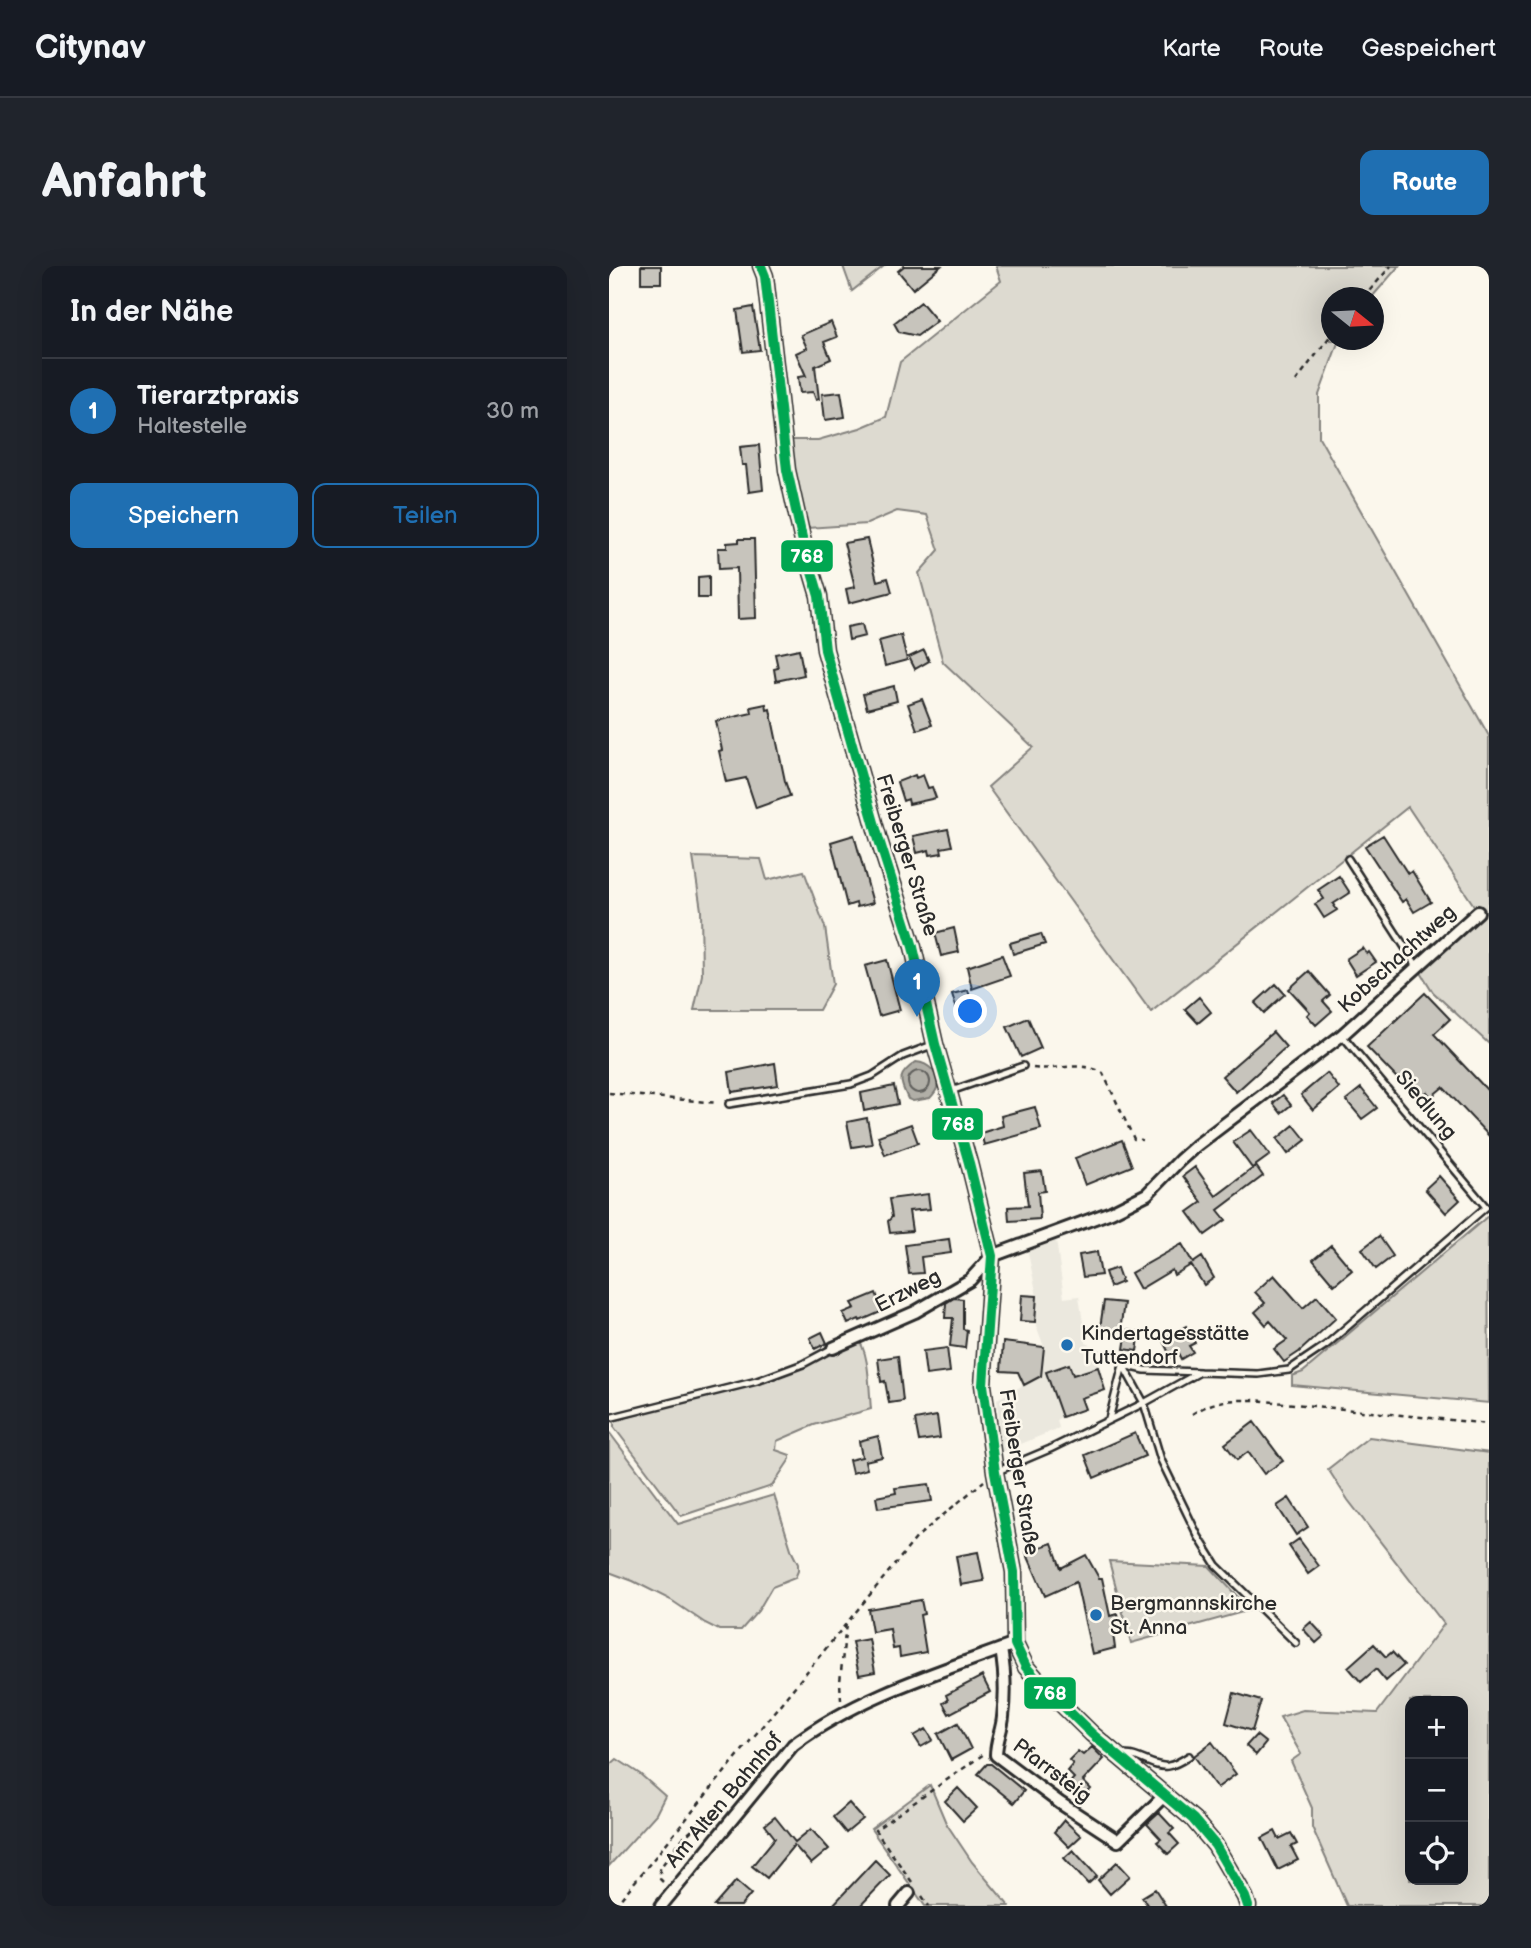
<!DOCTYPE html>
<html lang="de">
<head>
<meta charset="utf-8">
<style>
	:root { --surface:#171b24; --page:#20242c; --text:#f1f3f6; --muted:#9ea1a6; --line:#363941; --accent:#1f6fb2 }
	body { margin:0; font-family:"Balsamiq Sans",sans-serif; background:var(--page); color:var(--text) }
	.controls { position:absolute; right:21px; bottom:21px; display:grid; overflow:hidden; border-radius:14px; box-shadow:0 7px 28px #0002 }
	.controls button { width:63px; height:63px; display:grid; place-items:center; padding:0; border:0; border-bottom:2px solid var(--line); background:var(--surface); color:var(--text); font:35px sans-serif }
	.compass { position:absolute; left:712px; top:21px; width:63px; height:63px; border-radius:50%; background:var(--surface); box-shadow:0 7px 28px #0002; rotate:108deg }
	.you { position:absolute; left:362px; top:746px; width:24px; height:24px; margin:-18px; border:5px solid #fff; border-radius:50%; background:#1a73e8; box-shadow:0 0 0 10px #1a73e833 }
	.badge { display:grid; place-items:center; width:46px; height:46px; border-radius:50%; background:var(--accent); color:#fff; font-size:23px; font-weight:700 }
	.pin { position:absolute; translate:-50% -58px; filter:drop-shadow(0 2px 4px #0008) }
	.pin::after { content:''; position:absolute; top:37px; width:24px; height:21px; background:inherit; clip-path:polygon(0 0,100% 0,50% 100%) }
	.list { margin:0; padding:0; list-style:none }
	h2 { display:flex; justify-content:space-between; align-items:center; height:91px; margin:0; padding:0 28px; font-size:30px }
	h2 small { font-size:23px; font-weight:400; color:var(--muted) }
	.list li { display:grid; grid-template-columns:46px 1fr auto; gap:21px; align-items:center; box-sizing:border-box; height:105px; padding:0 28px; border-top:2px solid var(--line) }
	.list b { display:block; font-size:26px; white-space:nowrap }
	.list p { margin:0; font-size:23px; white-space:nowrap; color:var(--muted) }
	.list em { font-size:23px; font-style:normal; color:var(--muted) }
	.actions { display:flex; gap:14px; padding:21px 28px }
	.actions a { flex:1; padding:16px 0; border:2px solid var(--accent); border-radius:14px; text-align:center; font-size:24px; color:var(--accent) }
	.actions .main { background:var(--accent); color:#fff }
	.icon { flex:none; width:38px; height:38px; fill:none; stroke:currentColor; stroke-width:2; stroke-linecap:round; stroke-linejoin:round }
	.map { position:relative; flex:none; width:880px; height:1640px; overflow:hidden; border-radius:14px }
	header { display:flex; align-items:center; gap:42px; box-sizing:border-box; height:98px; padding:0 35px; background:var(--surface); border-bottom:2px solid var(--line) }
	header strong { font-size:33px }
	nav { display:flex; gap:38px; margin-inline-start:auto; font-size:24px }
	.intro { display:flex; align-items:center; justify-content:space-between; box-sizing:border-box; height:168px; padding:0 42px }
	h1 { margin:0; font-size:49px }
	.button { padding:18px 32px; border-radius:14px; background:var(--accent); color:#fff; font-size:24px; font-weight:700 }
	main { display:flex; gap:42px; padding:0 42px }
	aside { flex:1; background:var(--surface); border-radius:14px; box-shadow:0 7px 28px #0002 }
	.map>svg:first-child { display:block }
</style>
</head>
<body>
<header>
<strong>Citynav</strong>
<nav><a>Karte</a><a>Route</a><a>Gespeichert</a></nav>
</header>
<div class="intro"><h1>Anfahrt</h1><a class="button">Route</a></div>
<main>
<aside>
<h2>In der Nähe<small></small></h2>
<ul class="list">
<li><span class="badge">1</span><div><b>Tierarztpraxis</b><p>Haltestelle</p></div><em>30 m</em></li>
</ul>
<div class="actions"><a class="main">Speichern</a><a>Teilen</a></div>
</aside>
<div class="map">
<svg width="880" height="1640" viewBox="0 0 880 1640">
	<rect width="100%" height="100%" fill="#fbf7ec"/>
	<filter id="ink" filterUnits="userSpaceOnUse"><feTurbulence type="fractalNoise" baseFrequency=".0143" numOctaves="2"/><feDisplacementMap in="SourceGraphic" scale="14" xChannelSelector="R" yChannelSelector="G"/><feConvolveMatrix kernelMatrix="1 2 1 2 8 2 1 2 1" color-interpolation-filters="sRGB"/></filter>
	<g filter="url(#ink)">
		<!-- built -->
		<path fill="#ebe8de" d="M447 973 455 1032 470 1030 477 1077 495 1085 489 1101 496 1124 473 1132 476 1143 448 1153 450 1162 393 1186 388 1133 432 1110 435 1081 426 1056 428 1030 418 982Z"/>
		<!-- green -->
		<path fill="#dddad0" stroke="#84827e" stroke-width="2" fill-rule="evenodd" d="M234 0H275L243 25Z
			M387 0H790L763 31 722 32V74H730L710 129V171L880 470V778L824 726 811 705 872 650 799 541 542 746 379 521 424 481 334 396 310 307 330 284 318 249 288 245 258 258 198 262 188 219 181 174H209L251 162 277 151 291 96 392 15Z
			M84 591 152 593 158 614 195 605 216 661 224 718 210 744H85L93 709 92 644Z
			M879 950 880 1137 683 1119V1110L694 1106Z
			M247 1072C261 1082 260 1126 262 1143L205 1159 168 1175 167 1184 181 1189V1193L163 1220 72 1250 5 1161V1155L68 1137 139 1120 177 1108 209 1094Z
			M0 1166 69 1258 165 1229 183 1286 189 1298V1305L186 1312 163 1321 149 1345 132 1364H110L96 1357 62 1334 24 1315 0 1306Z
			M760 1171 880 1187V1640H738L703 1561V1542L682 1495 692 1488 671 1451 694 1444 768 1447 835 1358 739 1234 719 1203ZM801 1435H854V1614H801Z
			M500 1295 600 1300 641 1344 522 1377Z
			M8 1493 31 1508 56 1530 47 1548 0 1600V1500Z
			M321 1519 337 1557 363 1596 400 1640H316L262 1563Z"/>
		<!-- water -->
		<path fill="#b1afa7" stroke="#7b7a75" stroke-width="2" d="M307 796C320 797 331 808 328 822 327 825 323 830 321 832L304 835 299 833C290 813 288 809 307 796Z"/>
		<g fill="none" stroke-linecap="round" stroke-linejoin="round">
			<!-- shore -->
			<path stroke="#61605d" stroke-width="2" d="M299 816a11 11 0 1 1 22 0a11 11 0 1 1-22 0Z"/>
		</g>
		<!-- building -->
		<path fill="#c7c4bc" stroke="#2b2b2b" stroke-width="2" d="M32 0H52V17H32Z
			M295 0H332L304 23 289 5Z
			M312 36 328 55 308 70 290 66 285 57Z
			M144 41 151 84 134 86 128 44Z
			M222 56 228 71 215 76 222 93 206 100 210 133 207 134 204 126 191 127 189 111 197 110 187 87 198 82 192 69Z
			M232 126 236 151 216 154 213 128Z
			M150 179 154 224 140 226 137 199H133L131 181Z
			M130 273H145L147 352 129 353 128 302 110 303 109 282H118V277L130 276Z
			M258 273 268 315 279 312 283 326 240 337 237 323 246 321 235 277Z
			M100 310V332H89V311Z
			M253 358 256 370 240 374 238 361Z
			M292 369 298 394 276 400 270 375Z
			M190 383 195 409 167 415 165 403 169 402 166 388Z
			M315 384 320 395 306 403 300 391Z
			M285 420 288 435 258 443 254 428Z
			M313 433 323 459 308 464 299 438Z
			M157 438 158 444 161 443 176 515 181 530 147 542 137 512 117 516 110 485 113 484 107 455 143 447 142 441Z
			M306 509 307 512 314 509 319 522 323 521 327 532 300 538 299 533 294 535 288 516Z
			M339 563 343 580 332 582 333 587 321 589 320 584 308 587 304 570Z
			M245 569 264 637 248 641 247 637 238 640 222 576Z
			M774 569 799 608 803 605 822 636 805 646 797 633 793 636 756 580Z
			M730 610 741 627 724 638 728 644 715 652 706 638 715 633 709 624Z
			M345 662 350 686 332 690 326 667Z
			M432 668 436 678 404 688 401 677Z
			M754 682 758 688 760 686 767 696 747 709 737 693Z
			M393 689 401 710 363 723 358 701Z
			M278 694 291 744 270 750 256 700Z
			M700 705 721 729 714 735 723 745 707 759 698 749 701 746 680 723Z
			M667 718 676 728 655 747 646 737Z
			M359 724 365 746 350 750 343 728Z
			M816 727 841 753 825 768 880 826V870L834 821 822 831 818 826 809 834 758 781Z
			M590 731 602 746 589 757 576 743Z
			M419 752 432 782 412 791 398 761Z
			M664 766 677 781 627 826 613 810Z
			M166 797 169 819 123 826 120 806Z
			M718 807 730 822 704 844 692 829Z
			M285 820 289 838 255 845 252 827Z
			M752 822 768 842 753 853 737 834Z
			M674 829 682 839 672 847 664 837Z
			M426 841 432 863 375 879 372 867 394 860 392 850Z
			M258 852 263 878 243 881 238 856Z
			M302 858 309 877 276 889 269 870Z
			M685 859 697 874 679 888 668 873Z
			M642 864 661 889 643 902 624 876Z
			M513 874 523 900 476 919 466 892Z
			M647 900 654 910 609 944 617 954 596 969 579 946 593 936 574 910 586 901 607 930Z
			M433 905 436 925 429 926 431 953 400 955 399 941 419 940 415 907Z
			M830 910 851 934 837 947 816 923Z
			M319 928 321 943 300 945 303 965 281 967 279 955 283 951 280 933Z
			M770 970 784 990 767 1003 753 983Z
			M340 973 342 987 312 991 314 1007 300 1008 296 979Z
			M573 978 584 997 593 991 605 1012 595 1019 582 999 565 1009 563 1004 531 1023 522 1007Z
			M722 979 743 1004 725 1019 704 994Z
			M488 986 492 1009 474 1011 470 989Z
			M508 1002 513 1016 501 1021 496 1006Z
			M665 1009 694 1042 708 1030 727 1052 690 1086 675 1096 665 1083 678 1074 661 1055 657 1059 646 1046 656 1037 646 1026Z
			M267 1027 274 1045 251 1055 250 1053 239 1058 234 1047 246 1042 243 1037Z
			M413 1029 428 1030 426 1056 411 1055Z
			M345 1032 354 1033V1063L358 1064 356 1082 341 1080 344 1052H336L337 1037Z
			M495 1035 515 1037 511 1065 491 1062Z
			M577 1060 586 1077 580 1080 584 1086 572 1093 569 1087 562 1091 553 1073Z
			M518 1064 531 1066 528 1085 515 1083Z
			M213 1066 218 1077 206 1083 201 1072Z
			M394 1076 435 1081 432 1110 415 1119 409 1106 392 1105Z
			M338 1082 341 1106 317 1109 314 1085Z
			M289 1090 294 1135 280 1137 276 1115 272 1116 269 1093Z
			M460 1098 464 1109 489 1101 496 1124 472 1132 476 1143 453 1151 437 1106Z
			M328 1150 331 1172 310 1175 306 1154Z
			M645 1156 674 1195 655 1208 639 1186 628 1194 616 1178Z
			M526 1167 536 1190 485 1212 476 1189Z
			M269 1170 273 1191 256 1195 258 1203 243 1207 240 1194 253 1191 250 1175Z
			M320 1218 323 1235 269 1242 267 1231 287 1227 286 1222Z
			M680 1232 699 1261 687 1269 668 1240Z
			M690 1273 710 1300 699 1308 680 1280Z
			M443 1277 452 1302 477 1289 490 1312H493L501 1350 509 1348 512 1366 504 1368 506 1382 483 1388 467 1316 436 1330 417 1286Z
			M369 1286 375 1315 352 1319 347 1290Z
			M312 1334 315 1348 311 1349 317 1386 291 1391 290 1382 284 1383 281 1363 263 1366 259 1343Z
			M702 1356 715 1370 707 1377 694 1363Z
			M260 1373 266 1406 250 1409 243 1376Z
			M765 1378 777 1391 783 1386 795 1399 777 1415 767 1403 752 1416 739 1401Z
			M373 1410 381 1426 340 1448 334 1437 339 1434 337 1429Z
			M625 1427 652 1435 643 1465 617 1457Z
			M349 1457 362 1483 342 1494 329 1468Z
			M317 1463 324 1474 312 1481 305 1470Z
			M647 1469 657 1477 647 1489 637 1480Z
			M603 1476 627 1508 608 1522 585 1490Z
			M483 1481 495 1493 474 1515 482 1523 471 1535 457 1521 465 1512 458 1505 464 1498 460 1494 469 1485 474 1489Z
			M378 1498H382L415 1525 405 1537 369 1508Z
			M349 1522 368 1542 354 1555 336 1535Z
			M240 1537 254 1553 237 1567 224 1551Z
			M550 1547 565 1563 560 1567 570 1578 559 1588 548 1576 552 1573 538 1558Z
			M166 1551 186 1576 202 1563 220 1583 202 1598 185 1579 158 1612 143 1600 166 1572 156 1559Z
			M455 1554 472 1570 460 1581 445 1566Z
			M666 1565 670 1573 682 1567 688 1578 682 1581 689 1594 669 1604 653 1572Z
			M464 1584 488 1610 479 1618 455 1592Z
			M266 1594 281 1609 251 1640H223Z
			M508 1596 521 1610 501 1628 489 1614Z
			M127 1615 142 1628 132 1640H105Z
			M546 1623 557 1640H539L533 1631Z"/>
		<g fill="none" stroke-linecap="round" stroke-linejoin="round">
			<!-- service casing -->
			<g stroke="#2b2b2b" stroke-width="10">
				<path id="service" d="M739 593 808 700
					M342 825 414 800
					M120 838 242 818 263 810 294 790 323 779
					M514 1099 536 1104 591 1106
					M0 1152 148 1115 194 1098 224 1082
					M500 1153 514 1099 535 1137 552 1194 589 1270 607 1299 687 1377
					M389 1205 441 1183 535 1137 591 1106 649 1108 680 1104 717 1079 877 941 733 769
					M513 1490C529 1486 542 1502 559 1500 566 1499 574 1494 580 1490"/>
			</g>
			<!-- minor casing -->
			<g stroke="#2b2b2b" stroke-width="16">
				<path id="minor" d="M224 1082 306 1046 361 1014 383 990 502 946 538 928 571 894 588 879 733 769 869 646
					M392 1383C396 1406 397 1428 394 1451 393 1464 387 1475 387 1489L451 1537 509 1575 556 1529
					M52 1640 184 1479C249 1430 330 1406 406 1378
					M289 1640 300 1627"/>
			</g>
			<!-- tertiary casing -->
			<g stroke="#2b2b2b" stroke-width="19">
				<path id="tertiary" d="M152 0 156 10 178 204 194 276 210 330 216 384 270 574 304 681 326 778 360 897 383 990 374 1119 386 1206 405 1306 406 1378 417 1401 431 1417 483 1468 584 1553 606 1579 636 1631 639 1640"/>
			</g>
			<!-- path -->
			<path stroke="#2b2b2b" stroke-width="2.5" stroke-dasharray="5 5" stroke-linecap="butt" d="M754 32 782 0
				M687 115 722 69
				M424 802C447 805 472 794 494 807L525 873 533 874
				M0 827 109 837
				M583 1148C609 1133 617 1134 646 1134L880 1158
				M232 1434 231 1416 237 1357
				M54 1616 51 1613V1602L73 1573 90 1558 114 1545
				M303 1616 266 1564 375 1488
				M313 1630 320 1640
				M6 1640 309 1270 375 1215"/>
			<!-- service -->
			<use href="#service" stroke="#fbf7ec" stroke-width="5"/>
			<!-- minor -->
			<use href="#minor" stroke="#fbf7ec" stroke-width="10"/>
			<!-- tertiary -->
			<use href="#tertiary" stroke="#fbf7ec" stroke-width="14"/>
			<!-- bus-1 casing -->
			<g stroke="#fbf7ec" stroke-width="16">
				<path id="bus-1" d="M152 0 156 10 178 204 194 276 210 330 216 384 270 574 304 681 326 778 360 897 383 990 374 1119 386 1206 405 1306 406 1378 417 1401 431 1417 483 1468 584 1553 606 1579 636 1631 639 1640"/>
			</g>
			<!-- bus-1 -->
			<use href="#bus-1" stroke="#00a651" stroke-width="10"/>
		</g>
	</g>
	<!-- markers -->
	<g fill="#1f6fb2" stroke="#fbf7ec" stroke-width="2.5">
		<circle cx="458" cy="1079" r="7"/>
		<circle cx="487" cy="1349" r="7"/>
	</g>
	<g text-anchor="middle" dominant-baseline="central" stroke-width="5" stroke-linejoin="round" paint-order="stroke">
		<!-- street labels -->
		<g font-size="21" fill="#2b2b2b" stroke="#fbf7ec">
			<text transform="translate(298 589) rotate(73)">Freiberger Straße</text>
			<text transform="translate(788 693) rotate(-42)">Kobschachtweg</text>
			<text transform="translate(817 839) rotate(50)">Siedlung</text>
			<text transform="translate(299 1025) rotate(-27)">Erzweg</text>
			<text transform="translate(410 1206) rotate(81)">Freiberger Straße</text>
			<text transform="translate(443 1505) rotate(37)">Pfarrsteig</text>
			<text transform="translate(115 1534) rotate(-50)">Am Alten Bahnhof</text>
		</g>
		<!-- poi labels -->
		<g font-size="21" fill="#2b2b2b" stroke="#fbf7ec" text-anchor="start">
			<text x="472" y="1067">Kindertagesstätte<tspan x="472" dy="24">Tuttendorf</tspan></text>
			<text x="501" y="1337">Bergmannskirche<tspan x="501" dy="24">St. Anna</tspan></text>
		</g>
	</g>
	<g stroke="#fbf7ec" stroke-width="2.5">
		<rect x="171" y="273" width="54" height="34" rx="7" fill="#00a651"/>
		<rect x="322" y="841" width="53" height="34" rx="7" fill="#00a651"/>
		<rect x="414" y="1410" width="54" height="34" rx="7" fill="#00a651"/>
	</g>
	<g font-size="19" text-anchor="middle" font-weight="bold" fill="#fff">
		<text x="198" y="297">768</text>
		<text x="349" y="865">768</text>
		<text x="441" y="1434">768</text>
	</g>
</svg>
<div class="controls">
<button>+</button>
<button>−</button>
<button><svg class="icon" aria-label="locate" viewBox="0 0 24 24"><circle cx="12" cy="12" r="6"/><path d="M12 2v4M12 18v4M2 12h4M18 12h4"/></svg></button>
</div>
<svg class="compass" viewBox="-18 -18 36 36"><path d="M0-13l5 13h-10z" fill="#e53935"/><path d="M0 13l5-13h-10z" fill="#9ea1a6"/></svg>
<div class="you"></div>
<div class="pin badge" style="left:308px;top:751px">1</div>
</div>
</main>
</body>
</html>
